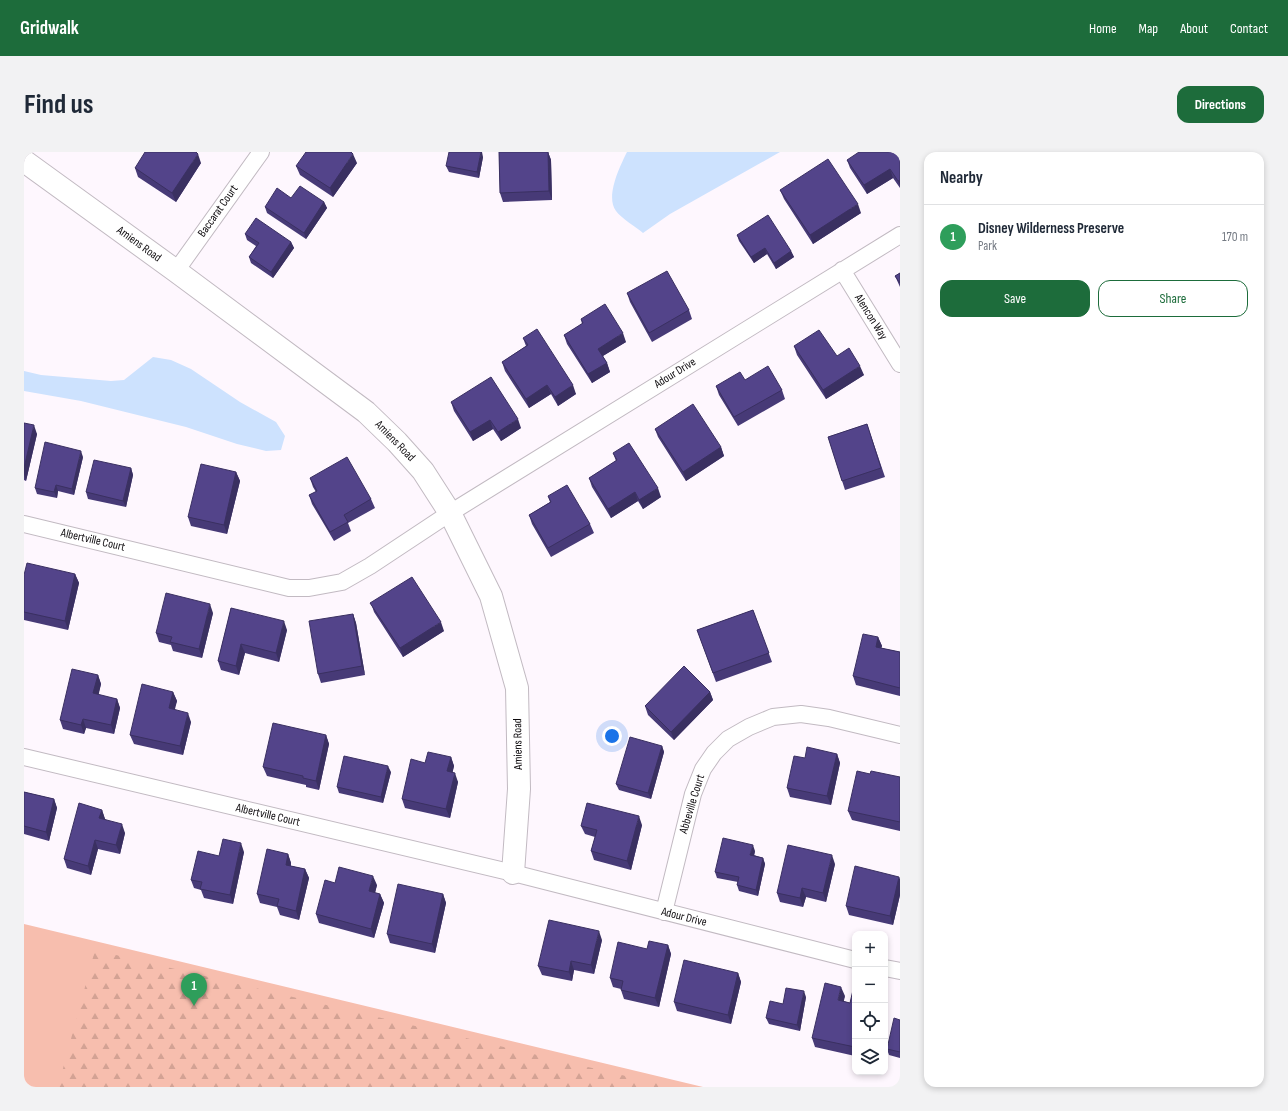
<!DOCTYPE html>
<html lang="en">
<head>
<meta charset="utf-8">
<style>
	:root { --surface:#fff; --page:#f2f2f3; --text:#1f2937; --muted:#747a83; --line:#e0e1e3; --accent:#1d6c3b }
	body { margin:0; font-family:"Sofia Sans Condensed",sans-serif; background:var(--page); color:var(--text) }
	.controls { position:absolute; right:12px; bottom:12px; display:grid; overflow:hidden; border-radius:8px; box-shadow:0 2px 6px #0003 }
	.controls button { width:36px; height:36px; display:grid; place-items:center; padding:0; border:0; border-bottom:1px solid var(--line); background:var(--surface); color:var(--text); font:20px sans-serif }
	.you { position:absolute; left:588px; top:584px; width:14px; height:14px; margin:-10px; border:3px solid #fff; border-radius:50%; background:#1a73e8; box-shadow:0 0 0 6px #1a73e833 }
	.badge { display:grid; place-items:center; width:26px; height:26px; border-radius:50%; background:var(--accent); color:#fff; font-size:13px; font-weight:700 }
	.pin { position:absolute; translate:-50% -33px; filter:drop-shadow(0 1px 2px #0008) }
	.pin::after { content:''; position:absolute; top:21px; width:14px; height:12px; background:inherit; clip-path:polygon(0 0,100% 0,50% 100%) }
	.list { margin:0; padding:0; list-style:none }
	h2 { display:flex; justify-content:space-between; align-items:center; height:52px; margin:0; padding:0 16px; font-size:17px }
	h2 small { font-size:13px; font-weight:400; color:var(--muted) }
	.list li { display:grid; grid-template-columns:26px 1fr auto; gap:12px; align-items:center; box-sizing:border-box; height:64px; padding:0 16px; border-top:1px solid var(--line) }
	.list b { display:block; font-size:15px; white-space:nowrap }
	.list p { margin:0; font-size:13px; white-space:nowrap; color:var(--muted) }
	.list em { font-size:13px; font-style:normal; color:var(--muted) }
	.actions { display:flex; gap:8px; padding:12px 16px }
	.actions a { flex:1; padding:9px 0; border:1px solid var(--accent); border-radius:12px; text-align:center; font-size:14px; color:var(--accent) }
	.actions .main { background:var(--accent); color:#fff }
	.icon { flex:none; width:22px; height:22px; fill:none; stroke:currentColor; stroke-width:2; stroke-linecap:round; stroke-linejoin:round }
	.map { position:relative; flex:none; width:876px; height:935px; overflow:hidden; border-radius:12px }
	header { display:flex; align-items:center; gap:24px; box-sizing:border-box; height:56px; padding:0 20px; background:var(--accent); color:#fff }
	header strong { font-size:19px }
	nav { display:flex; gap:22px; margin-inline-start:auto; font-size:14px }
	.intro { display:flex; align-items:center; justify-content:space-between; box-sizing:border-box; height:96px; padding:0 24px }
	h1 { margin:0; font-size:28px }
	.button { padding:10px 18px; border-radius:12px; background:var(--accent); color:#fff; font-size:14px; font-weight:700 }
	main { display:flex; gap:24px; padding:0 24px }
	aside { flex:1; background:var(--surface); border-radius:12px; box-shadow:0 2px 6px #0003 }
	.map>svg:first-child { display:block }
</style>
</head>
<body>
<header>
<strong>Gridwalk</strong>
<nav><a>Home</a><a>Map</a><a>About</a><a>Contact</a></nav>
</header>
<div class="intro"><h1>Find us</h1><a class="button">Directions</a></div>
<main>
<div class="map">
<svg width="876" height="935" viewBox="0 0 876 935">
	<defs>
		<pattern id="forest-firs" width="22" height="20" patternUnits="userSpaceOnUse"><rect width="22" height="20" fill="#f7beae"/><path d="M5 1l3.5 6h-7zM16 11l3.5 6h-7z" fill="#d3a294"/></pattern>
	</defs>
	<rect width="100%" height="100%" fill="#fef7fe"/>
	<!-- green -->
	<path fill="#f7beae" d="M0 772 679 935H0Z"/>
	<!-- forest -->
	<path fill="url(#forest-firs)" d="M71 798 648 935H34Z"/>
	<!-- water -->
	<path fill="#cde2fe" d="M603 0H756L646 62 619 81C612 75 597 66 592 59 581 45 596 14 603 0Z
		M129 205 147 208 167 217 216 250 252 270 261 284 257 298 242 299 213 292 162 275 57 249 0 239V219L17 223 87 229 100 228Z"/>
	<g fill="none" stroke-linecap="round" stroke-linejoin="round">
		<!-- street casing -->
		<g stroke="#c2bac2" stroke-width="18">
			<path id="street" d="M818 118 876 212
				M152 119 237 0
				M0 372 265 436H285L318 430 346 414 426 361 876 83
				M0 605 489 721 831 808
				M640 760 669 642 679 617 690 601 704 587 725 575 749 565 777 562 805 566 876 583
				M861 816 876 819"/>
		</g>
		<!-- secondary casing -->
		<g stroke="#c2bac2" stroke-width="24">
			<path id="secondary" d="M0 9 152 119 342 260 373 290 399 319 426 361 467 444 493 536 495 637 489 721"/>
		</g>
		<!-- street -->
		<use href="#street" stroke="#fff" stroke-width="16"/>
		<!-- secondary -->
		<use href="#secondary" stroke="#fff" stroke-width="22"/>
	</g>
	<!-- wall -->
	<path fill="#473a77" d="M475 0H524L527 8 528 48 479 50 476 41Z
		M876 0V36L869 26 843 42 826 16 823 8Z
		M459 5 455 26 425 20 422 14Z
		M177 11 152 50 114 25 111 16Z
		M333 11 309 45 276 23 272 14Z
		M756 38 837 61 789 92 760 47Z
		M267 46 300 50 303 56 282 87 243 61 241 55Z
		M221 82 267 90 270 96 249 126 227 111 225 105 232 94 223 88Z
		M713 83 767 99 770 105 752 117 743 102 730 111 715 89Z
		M876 121V135L871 124Z
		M603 141 665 158 668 167 628 190 606 150Z
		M557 167 602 190 579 204 583 211 586 220 568 231 543 192 540 183 558 172Z
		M499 186 552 242 534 254 527 242 505 256 481 219 478 210 502 194Z
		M770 194 813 204 840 223 802 247 773 203Z
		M721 228 758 238 761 247 714 274 695 243 692 234Z
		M427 250 497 276 477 289 469 277 449 289 430 259Z
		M0 271 13 282 2 329 0 328Z
		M843 272 861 325 821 338 804 285Z
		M631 277 697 295 700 304 662 329 634 285Z
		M589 301 637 345 619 357 614 349 587 366 568 335 565 326 592 309Z
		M59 305 50 343 34 339 33 346 13 342 11 336Z
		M107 316 109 323 102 355 64 347 62 340Z
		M212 320 216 329 203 382 167 374 164 365Z
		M286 326 347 347 351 356 324 371 327 379 310 389 288 352 285 343 292 340 289 335Z
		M524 344 566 372 570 381 527 405 508 372 505 363 526 350Z
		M51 422 55 431 44 478 0 468V423Z
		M347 451 420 479 379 505 350 460Z
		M207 456 263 478 255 510 221 501 215 523 197 518 194 509Z
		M729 458 748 510 692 530 673 478Z
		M189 461 178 506 149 499 147 493 135 490 132 481Z
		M329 462 332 471 341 523 297 531 294 522Z
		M854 485 858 494 857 496 876 500V544L832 533 829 524Z
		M74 523 77 532 74 543 93 547 96 556 90 582 62 576 60 582 39 577 36 568Z
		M149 540 153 549 150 557 167 570 159 603 110 592 106 583Z
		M686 540 689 548 650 588 624 563 621 554Z
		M302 583 305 592 295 638 282 635V633L243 624 239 615Z
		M638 594 640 600 627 647 595 638 592 632Z
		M813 602 816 611 807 653 766 645 763 636 781 606Z
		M427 605 430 614 428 621 434 630 426 666 381 656 378 647 401 611Z
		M367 620 359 651 315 641 313 635Z
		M846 622 876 625V679L828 668 824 659Z
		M0 640 30 647 33 656 25 689 0 682Z
		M78 658 81 667 101 681 96 702 74 697 67 723 43 716 40 707Z
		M618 673 607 718 570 708 567 699 571 685 561 682 557 674Z
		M731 699 730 703 739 706 741 712 734 744 715 739 713 733 714 730 693 726 691 720Z
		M220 700 209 752 180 746 177 738 170 736 167 728 195 704Z
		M264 702 267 711V714L281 717 285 726 275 768 256 763 253 755 236 751 233 742Z
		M811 712 802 750 782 745 779 755 756 750 753 741Z
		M876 727V743L869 773 825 763 822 754Z
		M311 731 353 733 351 741 356 742 360 751 350 786 295 771 292 762Z
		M419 742 422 751 411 801 366 791 363 782Z
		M578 788 570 822 550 818 548 829 518 823 514 814Z
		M644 793 647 802 635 855 600 847 597 838V837L589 835 586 826Z
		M714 821 717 830 707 872 653 859 650 850Z
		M831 839V904L791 895 788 886 821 844 819 849 826 851Z
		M782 845 776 879 745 872 742 866 759 852Z
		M876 868V906L865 903 863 897Z"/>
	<!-- shaded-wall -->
	<path fill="#3a3061" d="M457 0H458L459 5 455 26 453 20Z
		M524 0 527 8 528 48 525 39Z
		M174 2 177 11 152 50 148 41Z
		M329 2 333 11 309 45 306 36Z
		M866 17 869 26 843 42 840 33Z
		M876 28V34L874 29Z
		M300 50 303 56 282 87 280 81Z
		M834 52 837 61 789 92 786 83Z
		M267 90 270 96 249 126 247 120Z
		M741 96 743 102 730 111 727 105Z
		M767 99 770 105 752 117 750 111Z
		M599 181 602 190 577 205 574 197Z
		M583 211 586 220 568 231 564 222Z
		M836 214 840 223 802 247 799 238Z
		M523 233 527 242 505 256 502 247Z
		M549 233 552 242 534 254 531 245Z
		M494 267 497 276 477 289 474 280Z
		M466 268 469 277 449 289 446 280Z
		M10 273 13 282 2 329 0 322V316Z
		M697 295 700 304 662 329 659 320Z
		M57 299 59 305 50 343 48 337Z
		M107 316 109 323 102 355 99 349Z
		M212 320 216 329 203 382 200 373Z
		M32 333 34 339 33 346 30 340Z
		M634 336 637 345 619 357 615 348Z
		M611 340 614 349 587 366 584 357Z
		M51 422 55 431 44 478 41 469Z
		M186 452 189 461 178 506 175 497Z
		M329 462 332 471 341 523 338 514Z
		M260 469 263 478 255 510 252 501Z
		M417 470 420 479 379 505 376 496Z
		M854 485 858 494 855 504 852 495Z
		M217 492 221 501 215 523 212 514Z
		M74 523 77 532 73 550 69 541Z
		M149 540 153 549 149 565 145 556Z
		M686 540 689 548 650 588 647 580Z
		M93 547 96 556 90 582 87 573Z
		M164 561 167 570 159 603 156 594Z
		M59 567 62 576 60 582 57 573Z
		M302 583 305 592 295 638 292 629Z
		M638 594 640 600 627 647 624 641Z
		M813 602 816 611 807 653 803 644Z
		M427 605 430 614 427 628 423 619Z
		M364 614 367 620 359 651 357 645Z
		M431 621 434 630 426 666 422 657Z
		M30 647 33 656 25 689 22 680Z
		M78 658 81 667 79 675 75 666Z
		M615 664 618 673 607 718 603 709Z
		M98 672 101 681 96 702 92 693Z
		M71 688 74 697 67 723 64 714Z
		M217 691 220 700 209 752 206 743Z
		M729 693 731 699 729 709 726 703Z
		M264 702 267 711 265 722 262 713Z
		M808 703 811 712 802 750 799 741Z
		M739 706 741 712 734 744 732 738Z
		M281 717 285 726 275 768 272 759Z
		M349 724 353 733 349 748 345 739Z
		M875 725 876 727V743L869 773 866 764Z
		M778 736 782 745 779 755 776 746Z
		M356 742 360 751 350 786 347 777Z
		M419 742 422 751 411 801 408 792Z
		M575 779 578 788 570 822 567 813Z
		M644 793 647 802 635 855 631 846Z
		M547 809 550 818 548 829 545 820Z
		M714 821 717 830 707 872 704 863Z
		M817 835 821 844 818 857 814 848Z
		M780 839 782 845 776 879 773 873Z"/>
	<!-- building -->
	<path fill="#53448a" stroke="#3a3061" d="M121 0H172L174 2 148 41 111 16Z
		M282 0H327L329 2 306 36 272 14Z
		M425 0H457L453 20 422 14Z
		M475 0H524L525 39 476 41Z
		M835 0H876V28L874 29 866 17 840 33 823 8Z
		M804 7 834 52 786 83 756 38Z
		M276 34 300 50 280 81 241 55 253 36 267 46Z
		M744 63 767 99 750 111 741 96 727 105 713 83Z
		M232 66 267 90 247 120 225 105 235 91 221 82Z
		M643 119 665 158 625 181 603 141Z
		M876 121V131L871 124Z
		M581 152 599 181 574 197 583 211 564 222 540 183 559 171 557 167Z
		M513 177 549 233 531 245 523 233 502 247 478 210 504 193 499 186Z
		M795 178 813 204 825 196 836 214 799 238 770 194Z
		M744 214 758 238 710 265 692 234 716 220 721 228Z
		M467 225 494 267 474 280 466 268 446 280 427 250Z
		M669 252 697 295 659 320 631 277Z
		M0 271 10 273 0 316Z
		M843 272 857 316 818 329 804 285Z
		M21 290 57 299 48 337 32 333 30 340 11 336Z
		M605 291 634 336 615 348 611 340 584 357 565 326 593 308 589 301Z
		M323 305 347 347 320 363 324 370 306 380 285 343 293 339 286 326Z
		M70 308 107 316 99 349 62 340Z
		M177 312 212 320 200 373 164 365Z
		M543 333 566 372 524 396 505 363 527 350 524 344Z
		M3 411 51 422 41 469 0 460V423Z
		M388 425 417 470 376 496 346 451Z
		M142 441 186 452 175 497 146 490 148 485 132 481Z
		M207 456 260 469 252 501 217 492 212 514 194 509Z
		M729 458 745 501 689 521 673 478Z
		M329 462 338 514 294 522 285 469Z
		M839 482 854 485 852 495 876 500V536L829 524Z
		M660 514 686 540 647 580 621 554Z
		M48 517 74 523 69 541 93 547 87 573 59 567 57 573 36 568Z
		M118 532 149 540 145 556 164 561 156 594 106 583Z
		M249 571 302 583 292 629 279 626V624L239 615Z
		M606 585 638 594 624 641 592 632Z
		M783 595 813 602 803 644 763 636 770 604 781 606Z
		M404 600 427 605 423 619 431 621 422 657 378 647 387 607 401 611Z
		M320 604 364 614 357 645 313 635Z
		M833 619 846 622 847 619 876 625V670L824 659Z
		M0 640 30 647 22 680 0 674Z
		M55 651 78 658 75 666 98 672 92 693 71 688 64 714 40 707Z
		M563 651 615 664 603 709 567 699 573 678 557 674Z
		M699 686 729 693 726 703 739 706 732 738 713 733 715 725 691 720Z
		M199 687 217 691 206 743 176 737 178 730 167 728 174 699 195 704Z
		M764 693 808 703 799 741 778 736 776 746 753 741Z
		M243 697 264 702 262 713 281 717 272 759 253 754 255 747 233 742Z
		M831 714 875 725 866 764 822 754Z
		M315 715 349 724 345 739 356 742 347 777 292 762 301 728 311 731Z
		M374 732 419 742 408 792 363 782Z
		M525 768 575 779 567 813 547 809 545 820 514 814Z
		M625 789 644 793 631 846 597 838 599 829 586 826 594 790 623 797Z
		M660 808 714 821 704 863 650 850Z
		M801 831 817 835 814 848 826 851 829 838 831 839V895L788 886Z
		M762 836 780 839 773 873 742 866 746 849 759 852Z
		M870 866 876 868V900L863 897Z"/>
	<g text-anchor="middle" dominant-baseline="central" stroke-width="4" stroke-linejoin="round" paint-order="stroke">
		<!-- street labels -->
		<g font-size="12" fill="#0e0b0e" stroke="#fff">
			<text transform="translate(194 59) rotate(-55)">Baccarat Court</text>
			<text transform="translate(115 92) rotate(36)">Amiens Road</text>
			<text transform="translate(847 165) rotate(58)">Alencon Way</text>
			<text transform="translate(651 221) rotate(-32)">Adour Drive</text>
			<text transform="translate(371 289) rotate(46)">Amiens Road</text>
			<text transform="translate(69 388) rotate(13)">Albertville Court</text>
			<text transform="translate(494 592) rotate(-91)">Amiens Road</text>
			<text transform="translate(668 652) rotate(-73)">Abbeville Court</text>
			<text transform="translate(244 663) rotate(13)">Albertville Court</text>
			<text transform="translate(660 765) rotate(14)">Adour Drive</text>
		</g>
	</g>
</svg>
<div class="controls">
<button>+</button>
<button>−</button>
<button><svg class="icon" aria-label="locate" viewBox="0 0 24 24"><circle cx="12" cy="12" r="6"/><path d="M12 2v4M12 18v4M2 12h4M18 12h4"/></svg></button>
<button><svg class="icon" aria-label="layers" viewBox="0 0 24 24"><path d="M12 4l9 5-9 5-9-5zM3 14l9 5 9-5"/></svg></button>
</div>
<div class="you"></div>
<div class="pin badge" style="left:170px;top:854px;background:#2e9e5b">1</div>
</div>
<aside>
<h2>Nearby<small></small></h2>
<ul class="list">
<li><span class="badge" style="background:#2e9e5b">1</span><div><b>Disney Wilderness Preserve</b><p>Park</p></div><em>170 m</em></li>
</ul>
<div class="actions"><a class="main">Save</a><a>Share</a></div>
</aside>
</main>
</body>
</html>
